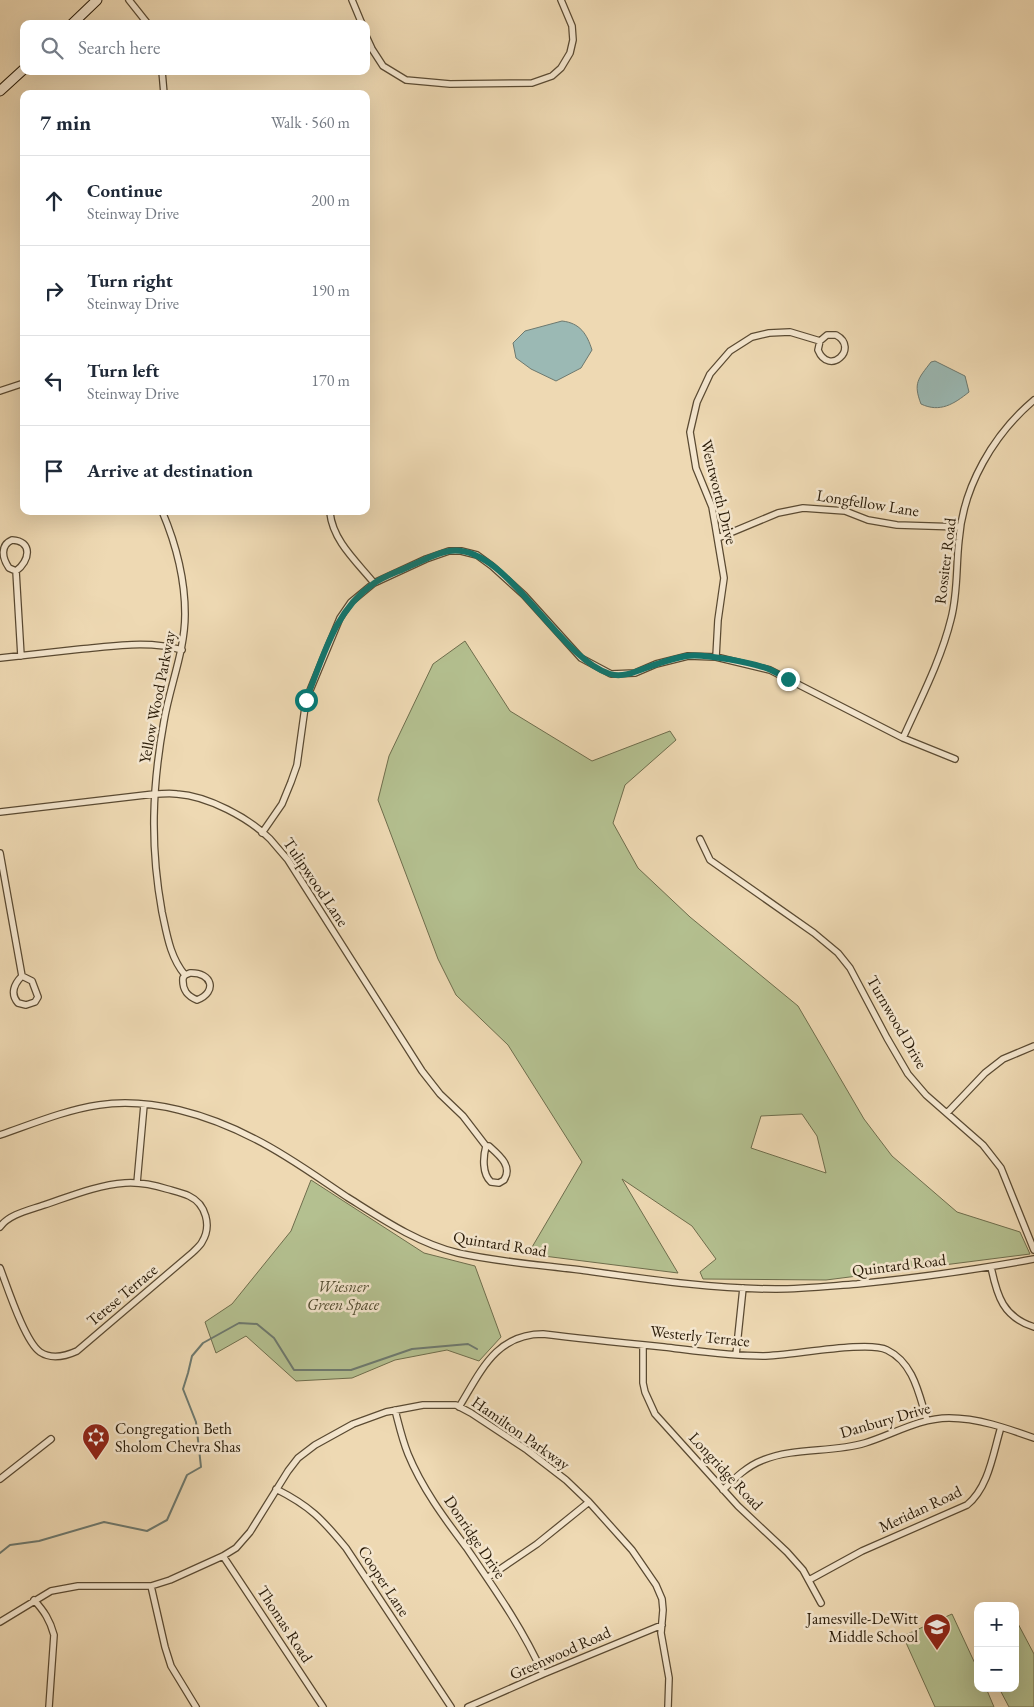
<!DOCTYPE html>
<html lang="en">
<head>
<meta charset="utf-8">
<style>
	:root { --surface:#fff; --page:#f2f2f3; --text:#1f2937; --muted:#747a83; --line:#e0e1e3 }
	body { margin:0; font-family:"EB Garamond",serif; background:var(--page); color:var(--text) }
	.controls { position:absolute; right:15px; bottom:15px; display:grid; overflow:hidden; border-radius:10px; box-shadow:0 5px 20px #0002 }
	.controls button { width:45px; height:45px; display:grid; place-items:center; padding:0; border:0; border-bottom:1px solid var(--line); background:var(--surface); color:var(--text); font:25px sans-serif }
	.stop { position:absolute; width:15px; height:15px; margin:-11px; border:4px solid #0f766e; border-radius:50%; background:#fff }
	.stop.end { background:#0f766e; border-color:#fff; box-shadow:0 1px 5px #0008 }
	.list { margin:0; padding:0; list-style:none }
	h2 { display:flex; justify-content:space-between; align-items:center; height:65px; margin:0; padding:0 20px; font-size:21px }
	h2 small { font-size:16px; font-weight:400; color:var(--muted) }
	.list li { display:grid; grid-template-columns:32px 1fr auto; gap:15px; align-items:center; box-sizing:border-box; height:90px; padding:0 20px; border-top:1px solid var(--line) }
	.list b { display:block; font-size:19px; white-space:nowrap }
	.list p { margin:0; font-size:16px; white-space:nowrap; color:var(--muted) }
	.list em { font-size:16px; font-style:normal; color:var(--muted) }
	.icon { flex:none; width:28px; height:28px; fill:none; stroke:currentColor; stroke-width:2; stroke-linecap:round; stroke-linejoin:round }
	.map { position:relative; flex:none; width:1034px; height:1707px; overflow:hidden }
	.search { position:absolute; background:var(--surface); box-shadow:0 5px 20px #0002; left:20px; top:20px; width:350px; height:55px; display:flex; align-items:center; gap:12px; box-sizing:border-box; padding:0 18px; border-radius:10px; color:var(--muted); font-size:19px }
	.panel { position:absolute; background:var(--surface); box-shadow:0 5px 20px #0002; left:20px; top:90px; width:350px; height:425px; border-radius:10px }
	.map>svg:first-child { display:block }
</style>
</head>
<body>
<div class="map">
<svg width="1034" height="1707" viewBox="0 0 1034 1707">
	<rect width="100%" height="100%" fill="#eed9b3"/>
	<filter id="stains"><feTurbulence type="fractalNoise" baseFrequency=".004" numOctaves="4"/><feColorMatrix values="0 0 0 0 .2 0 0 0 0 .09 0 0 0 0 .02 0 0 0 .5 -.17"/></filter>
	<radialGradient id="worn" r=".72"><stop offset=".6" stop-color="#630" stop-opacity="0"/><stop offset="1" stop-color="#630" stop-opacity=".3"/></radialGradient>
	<!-- green -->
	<path fill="#b4c090" stroke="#6e6d4c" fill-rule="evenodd" d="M465 641 510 711 592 761 670 731 676 740 625 785 613 823 638 868 690 917 798 1006 864 1119 892 1156 957 1212 1020 1232 1030 1254 826 1280 703 1279 700 1272 716 1259 692 1226 622 1179 678 1273 528 1254 582 1162 508 1045 456 995 438 959 378 800 389 756 433 664ZM802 1114 817 1136 826 1173 751 1148 761 1116Z
		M311 1180 424 1253 475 1266 501 1337 479 1361 447 1350 395 1360 352 1378 296 1381 246 1336 216 1353 205 1322 232 1304 291 1231Z
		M952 1614 978 1670V1688H986L994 1707H935L903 1636Z
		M1015 1618 1034 1654V1707H1009L999 1688H1015Z"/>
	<!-- water -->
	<path fill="#9bb9b4" stroke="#6d796f" d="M562 321C580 323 587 334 592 350L581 368 556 381 531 369 516 358 513 343 525 331Z
		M935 361 965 376 969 392C954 404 940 413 921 404 913 383 918 379 931 362Z"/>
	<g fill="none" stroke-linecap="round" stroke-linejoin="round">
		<!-- stream -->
		<path stroke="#6d796f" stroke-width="2" d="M0 1553 10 1545 39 1541 104 1522 147 1531 167 1520 187 1475 201 1467 196 1422 183 1389 188 1373 192 1356 203 1343 239 1323 257 1324 274 1338 294 1370H351L412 1349 468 1344 477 1349"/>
		<!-- street casing -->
		<g stroke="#5a4a32" stroke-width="8">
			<path id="street" d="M129 0 148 24
				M352 0 362 24
				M366 36 372 49 383 66 406 80 450 84 532 83 552 76 561 68 570 53 573 40 572 26 561 0
				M162 71 164 94
				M0 391 24 383
				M162 511C176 544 185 577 185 614 185 651 170 685 164 721 152 787 150 846 162 912 167 935 170 957 185 975
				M330 513C333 541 357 562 374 583
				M718 538 778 513 803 508 845 511 868 520 897 525 960 527
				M12 540C33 541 30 561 16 571L9 568C2 558 0 545 12 540Z
				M16 571 21 656
				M716 657 718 620 724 578 715 524 712 507 696 468 690 432 697 402 710 374 730 351 752 337 769 333 790 332 820 341 827 335H836C860 348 829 377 818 350L820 341
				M0 658C27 655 54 652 81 649 115 646 149 640 182 650
				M903 738C920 700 941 660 951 619 958 593 956 566 959 540 963 486 994 434 1034 400
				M0 812 154 794C162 794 170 793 177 794 208 796 249 818 270 839 276 846 282 853 288 860L422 1071 440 1094 463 1116 486 1146
				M262 833 282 804 291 782 297 765 306 700 340 618 351 602 374 583 426 559 449 551H461L477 555 492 566 524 595 581 658 611 674 635 673 656 664 688 656 716 657 770 670 903 738 955 759
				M700 839 710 860 814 933 838 953 850 968 887 1038 908 1074 926 1095 983 1145 1001 1168 1034 1250
				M0 853 22 976
				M190 973C212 972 218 992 197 1000 187 996 182 990 183 978L185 975Z
				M22 976 32 981 38 997 35 1002 26 1005 18 1003C10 994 14 984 22 976Z
				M947 1113 985 1073 1003 1059 1034 1046
				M0 1135C32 1124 65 1110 99 1105 151 1097 209 1115 255 1139 287 1155 317 1177 347 1197 382 1219 417 1243 458 1253 498 1262 541 1265 581 1270 646 1279 711 1289 776 1289 803 1289 830 1286 857 1284 916 1278 975 1270 1034 1259
				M486 1146H489C499 1155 513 1166 504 1180L499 1183 491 1182C482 1174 483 1157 486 1146Z
				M137 1183 144 1105
				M0 1227C9 1214 30 1210 44 1205 71 1196 97 1185 125 1183 139 1182 154 1185 167 1189 174 1191 183 1193 189 1196 206 1204 212 1226 202 1242 200 1246 195 1250 192 1253L77 1351C66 1356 52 1360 40 1352 25 1342 7 1286 0 1268
				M991 1267C997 1296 1003 1317 1034 1327
				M643 1345V1383L645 1392 655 1414 738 1506 787 1552 803 1570 821 1603
				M736 1355 743 1288
				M459 1407C481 1371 496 1334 543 1334 584 1339 624 1343 664 1347 697 1351 730 1356 763 1356 790 1356 868 1340 887 1350 914 1363 919 1395 927 1420
				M395 1410C399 1425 402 1439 408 1454 422 1488 444 1518 466 1547 494 1588 523 1629 543 1674
				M0 1479 51 1439
				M276 1489C310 1506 322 1519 346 1548L451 1707
				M723 1490C735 1478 747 1466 763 1460 795 1447 832 1453 865 1443 892 1435 919 1418 949 1418 978 1418 1006 1428 1034 1438
				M223 1556 323 1707
				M487 1578 537 1544 589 1502
				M809 1580 862 1551 967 1505C989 1487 993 1453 1001 1427
				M151 1586 165 1647 171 1666 196 1707
				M34 1600C44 1611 50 1620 54 1635L49 1707
				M0 1622 51 1591 78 1586H151L170 1580 223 1556 236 1548 250 1532 288 1471 298 1458 315 1445 353 1424 386 1412 423 1405H456L471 1413 527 1450 566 1480 589 1502 632 1550 656 1585 662 1599 663 1610 661 1633 669 1678 668 1707
				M468 1707 543 1674 662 1625"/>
		</g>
		<!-- secondary casing -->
		<g stroke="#281a07" stroke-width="11">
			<path id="secondary" d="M72 24 97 0
				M0 91 24 69"/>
		</g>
		<!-- street -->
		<use href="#street" stroke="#f4e6ce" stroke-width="5.5"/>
		<!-- secondary -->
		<use href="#secondary" stroke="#f4e6ce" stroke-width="9"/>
	</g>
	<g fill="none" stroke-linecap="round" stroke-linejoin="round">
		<!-- route -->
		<path stroke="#0f766e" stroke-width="6" d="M306 700C323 658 334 611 373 584 384 576 398 572 410 566 422 561 436 553 449 551 506 542 556 657 610 674 625 679 643 668 657 664 666 661 676 658 686 656 703 653 755 663 771 670 777 673 783 676 788 679"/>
	</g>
	<!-- icons -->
	<defs>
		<g id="synagogue-pin" transform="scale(1.4375)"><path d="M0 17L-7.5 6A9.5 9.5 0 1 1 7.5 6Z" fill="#8f2418" stroke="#f4e6ce"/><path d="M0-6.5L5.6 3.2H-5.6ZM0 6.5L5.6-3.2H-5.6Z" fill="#fff"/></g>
		<g id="school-pin" transform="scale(1.4375)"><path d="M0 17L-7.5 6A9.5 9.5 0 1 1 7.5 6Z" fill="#8f2418" stroke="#f4e6ce"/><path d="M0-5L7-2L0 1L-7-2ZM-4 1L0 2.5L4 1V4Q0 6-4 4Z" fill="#fff"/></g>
	</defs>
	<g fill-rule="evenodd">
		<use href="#synagogue-pin" x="96" y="1437"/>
		<use href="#school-pin" x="937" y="1627"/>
	</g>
	<g text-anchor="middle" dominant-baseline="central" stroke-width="5" stroke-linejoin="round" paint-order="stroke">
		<!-- street labels -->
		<g font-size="16" fill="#281a07" stroke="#f4e6ce">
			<text transform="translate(719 492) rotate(76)">Wentworth Drive</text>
			<text transform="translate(868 503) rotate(9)">Longfellow Lane</text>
			<text transform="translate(945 561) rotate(-83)">Rossiter Road</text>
			<text transform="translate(157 697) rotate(-79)">Yellow Wood Parkway</text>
			<text transform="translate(316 882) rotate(56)">Tulipwood Lane</text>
			<text transform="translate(897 1022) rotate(60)">Turnwood Drive</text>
			<text transform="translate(500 1244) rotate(9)">Quintard Road</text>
			<text transform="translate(899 1265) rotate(-7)">Quintard Road</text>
			<text transform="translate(122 1295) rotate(-40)">Terese Terrace</text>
			<text transform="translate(700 1336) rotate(6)">Westerly Terrace</text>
			<text transform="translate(885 1420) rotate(-16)">Danbury Drive</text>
			<text transform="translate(521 1433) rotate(35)">Hamilton Parkway</text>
			<text transform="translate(726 1471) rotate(47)">Longridge Road</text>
			<text transform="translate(920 1509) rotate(-25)">Meridan Road</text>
			<text transform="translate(475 1537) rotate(56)">Donridge Drive</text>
			<text transform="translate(384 1581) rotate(57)">Cooper Lane</text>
			<text transform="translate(285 1624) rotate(57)">Thomas Road</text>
			<text transform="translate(560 1653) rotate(-24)">Greenwood Road</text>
		</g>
		<!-- park labels -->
		<g font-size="16" font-style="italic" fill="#524c30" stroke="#f4e6ce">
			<text x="343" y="1286">Wiesner<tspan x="343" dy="18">Green Space</tspan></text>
		</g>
		<!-- poi labels -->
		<g font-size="16" fill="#281a07" stroke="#f4e6ce" text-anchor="start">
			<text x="115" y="1428">Congregation Beth<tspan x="115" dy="18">Sholom Chevra Shas</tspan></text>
			<text x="918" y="1618" text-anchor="end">Jamesville-DeWitt<tspan x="918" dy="18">Middle School</tspan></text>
		</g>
	</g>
	<rect width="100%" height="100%" filter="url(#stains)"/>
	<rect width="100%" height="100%" fill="url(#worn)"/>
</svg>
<div class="controls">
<button>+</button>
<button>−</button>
</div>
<div class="stop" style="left:306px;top:700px"></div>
<div class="stop end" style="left:788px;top:679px"></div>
<div class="search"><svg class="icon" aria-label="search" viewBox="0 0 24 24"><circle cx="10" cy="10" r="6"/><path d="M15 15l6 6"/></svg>Search here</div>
<section class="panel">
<h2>7 min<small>Walk · 560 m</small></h2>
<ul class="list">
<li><svg class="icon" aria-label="ahead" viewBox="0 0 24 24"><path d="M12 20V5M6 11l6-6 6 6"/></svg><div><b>Continue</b><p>Steinway Drive</p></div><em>200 m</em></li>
<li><svg class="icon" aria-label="right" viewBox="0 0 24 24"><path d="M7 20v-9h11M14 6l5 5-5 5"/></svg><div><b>Turn right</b><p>Steinway Drive</p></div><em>190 m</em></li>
<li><svg class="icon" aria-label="left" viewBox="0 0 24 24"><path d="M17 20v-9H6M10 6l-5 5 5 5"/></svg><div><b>Turn left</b><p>Steinway Drive</p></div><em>170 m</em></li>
<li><svg class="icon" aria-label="arrive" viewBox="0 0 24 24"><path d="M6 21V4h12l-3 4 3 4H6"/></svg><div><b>Arrive at destination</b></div></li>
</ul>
</section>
</div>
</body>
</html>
